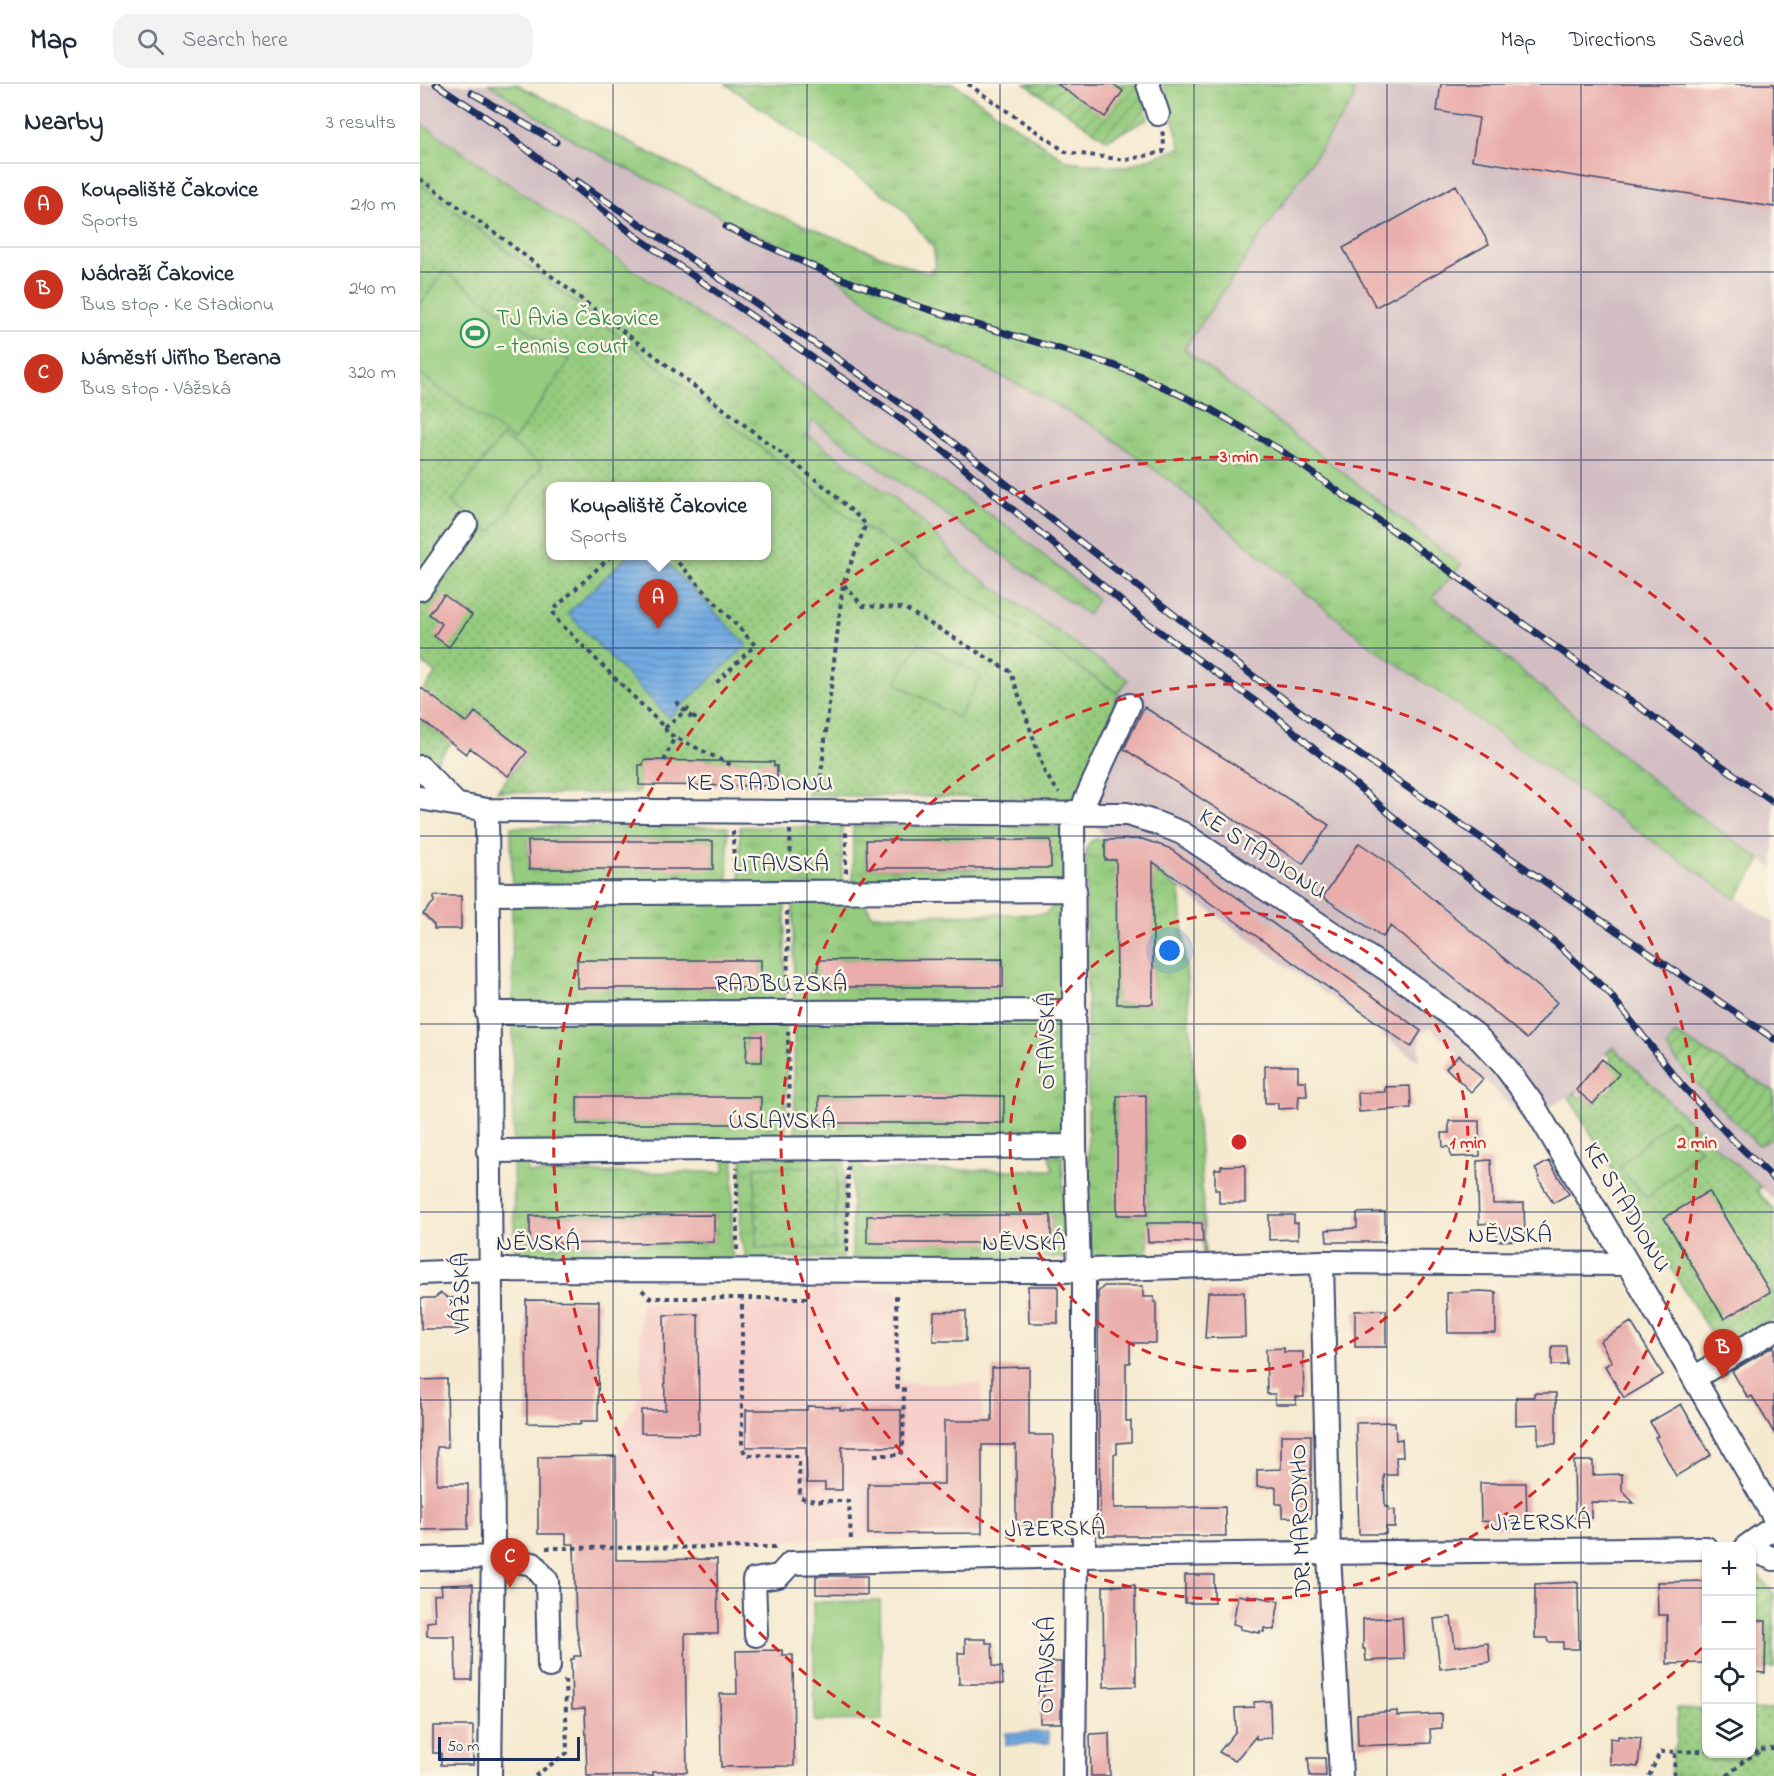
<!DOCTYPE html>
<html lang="en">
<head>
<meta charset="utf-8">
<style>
	:root { --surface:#fff; --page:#f2f2f3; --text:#1f2937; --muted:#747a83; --line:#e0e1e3; --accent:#c8321e }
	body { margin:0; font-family:"Indie Flower",sans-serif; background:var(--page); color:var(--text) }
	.controls { position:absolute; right:18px; bottom:18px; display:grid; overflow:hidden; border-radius:12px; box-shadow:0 2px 4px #0004 }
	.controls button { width:54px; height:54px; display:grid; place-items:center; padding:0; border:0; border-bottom:2px solid var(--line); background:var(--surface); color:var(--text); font:30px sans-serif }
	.scale { position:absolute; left:18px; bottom:15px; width:142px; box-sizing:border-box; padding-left:6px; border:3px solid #1b2f5e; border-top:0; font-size:16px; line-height:21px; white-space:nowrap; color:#1b2f5e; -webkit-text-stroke:4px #fcf5e5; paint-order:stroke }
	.you { position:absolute; left:750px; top:867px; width:21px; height:21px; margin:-15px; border:4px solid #fff; border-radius:50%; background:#1a73e8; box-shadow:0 0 0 9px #1a73e833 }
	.badge { display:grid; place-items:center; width:39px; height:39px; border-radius:50%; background:var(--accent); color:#fff; font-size:20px; font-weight:700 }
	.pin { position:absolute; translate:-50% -50px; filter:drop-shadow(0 2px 3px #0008) }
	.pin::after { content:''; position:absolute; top:32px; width:21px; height:18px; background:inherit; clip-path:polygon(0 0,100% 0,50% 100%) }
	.popup { position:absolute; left:126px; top:398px; width:225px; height:78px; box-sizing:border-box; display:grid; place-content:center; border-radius:12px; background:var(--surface); filter:drop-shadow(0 2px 4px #0005); font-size:20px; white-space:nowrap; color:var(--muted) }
	.popup b { font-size:22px; color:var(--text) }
	.popup::after { content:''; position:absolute; left:50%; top:100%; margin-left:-12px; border:12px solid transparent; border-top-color:var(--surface) }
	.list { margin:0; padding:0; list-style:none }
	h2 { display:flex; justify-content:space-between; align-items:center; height:78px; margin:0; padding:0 24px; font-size:26px }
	h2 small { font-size:20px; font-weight:400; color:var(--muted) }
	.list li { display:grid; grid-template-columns:39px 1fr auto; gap:18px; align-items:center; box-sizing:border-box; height:84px; padding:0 24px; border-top:2px solid var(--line) }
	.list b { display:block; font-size:22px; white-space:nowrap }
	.list p { margin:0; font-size:20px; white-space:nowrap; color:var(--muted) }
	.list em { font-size:20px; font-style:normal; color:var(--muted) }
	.icon { flex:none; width:33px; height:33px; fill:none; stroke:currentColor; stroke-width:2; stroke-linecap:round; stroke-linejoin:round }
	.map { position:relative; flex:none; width:1354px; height:1692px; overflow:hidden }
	header { display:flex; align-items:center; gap:36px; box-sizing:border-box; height:84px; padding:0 30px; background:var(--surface); border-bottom:2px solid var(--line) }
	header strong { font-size:28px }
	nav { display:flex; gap:33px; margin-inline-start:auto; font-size:21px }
	.search { width:420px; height:54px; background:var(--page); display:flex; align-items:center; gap:15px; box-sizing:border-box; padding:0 21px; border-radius:18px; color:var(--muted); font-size:22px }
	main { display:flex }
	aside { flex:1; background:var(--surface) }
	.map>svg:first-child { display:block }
</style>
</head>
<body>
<header>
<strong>Map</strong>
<div class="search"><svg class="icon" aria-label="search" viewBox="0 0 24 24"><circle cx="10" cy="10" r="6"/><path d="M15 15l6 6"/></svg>Search here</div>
<nav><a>Map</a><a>Directions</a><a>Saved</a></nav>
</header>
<main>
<aside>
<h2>Nearby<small>3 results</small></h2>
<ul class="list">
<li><span class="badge">A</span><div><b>Koupaliště Čakovice</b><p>Sports</p></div><em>210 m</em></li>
<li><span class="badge">B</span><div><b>Nádraží Čakovice</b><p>Bus stop · Ke Stadionu</p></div><em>240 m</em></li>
<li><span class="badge">C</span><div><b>Náměstí Jiřího Berana</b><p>Bus stop · Vážská</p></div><em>320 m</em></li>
</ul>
</aside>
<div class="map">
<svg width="1354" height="1692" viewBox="0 0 1354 1692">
	<defs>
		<pattern id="grass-tufts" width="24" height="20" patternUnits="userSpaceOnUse" patternTransform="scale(1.5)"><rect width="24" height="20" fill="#94cb7e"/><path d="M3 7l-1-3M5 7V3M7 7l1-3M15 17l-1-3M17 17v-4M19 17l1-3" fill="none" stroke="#78a56a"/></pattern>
		<pattern id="park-dots" width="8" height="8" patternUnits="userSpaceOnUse" patternTransform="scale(1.5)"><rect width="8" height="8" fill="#94cb7e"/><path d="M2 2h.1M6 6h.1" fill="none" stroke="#78a56a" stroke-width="1.8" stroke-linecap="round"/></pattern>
		<pattern id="garden-furrows" width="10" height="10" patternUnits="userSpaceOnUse" patternTransform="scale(1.5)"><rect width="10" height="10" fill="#94cb7e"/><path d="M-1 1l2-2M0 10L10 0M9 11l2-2" fill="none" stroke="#78a56a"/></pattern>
		<pattern id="water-rules" width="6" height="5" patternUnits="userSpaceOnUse" patternTransform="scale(1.5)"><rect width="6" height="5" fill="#72abe2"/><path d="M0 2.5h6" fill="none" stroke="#5d8cba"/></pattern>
	</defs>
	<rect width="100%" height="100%" fill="#fcf5e5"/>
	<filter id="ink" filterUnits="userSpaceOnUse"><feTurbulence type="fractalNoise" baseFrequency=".0167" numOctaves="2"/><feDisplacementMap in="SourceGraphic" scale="12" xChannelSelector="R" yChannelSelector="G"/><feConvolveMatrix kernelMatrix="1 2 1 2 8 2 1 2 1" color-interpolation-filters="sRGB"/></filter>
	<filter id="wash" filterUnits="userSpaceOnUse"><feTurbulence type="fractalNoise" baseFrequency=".008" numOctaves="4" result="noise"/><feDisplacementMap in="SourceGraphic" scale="24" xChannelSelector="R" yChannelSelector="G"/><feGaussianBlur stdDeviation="1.35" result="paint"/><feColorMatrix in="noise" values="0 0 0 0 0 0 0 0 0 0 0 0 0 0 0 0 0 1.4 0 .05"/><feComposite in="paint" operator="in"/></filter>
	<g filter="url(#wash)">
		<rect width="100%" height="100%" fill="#f5e9cf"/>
		<!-- built -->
		<path fill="#f7d0cb" d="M393 1204H478L481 1299 562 1300V1336L524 1337V1400H448V1450L562 1449 563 1452 199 1460V1350L221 1309 220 1219 392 1220Z"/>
		<!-- industrial -->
		<path fill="#d2bec2" d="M0 0H68L159 60 321 143 403 182 476 240 607 305 679 345 750 397 947 559 1036 623 1354 839V1116L1290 1057 1186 970 1149 1013 1103 1034 1010 943 1000 951 999 977 719 776H685V756L661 715 698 609 708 596 546 484 499 434 387 350 392 336 668 530 677 515 250 209 0 39Z
			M933 0H1354V785L1254 714 1013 513 1041 481 763 265 934 15Z"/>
		<!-- grass -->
		<path fill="url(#grass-tufts)" stroke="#587d6e" stroke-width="1.5" fill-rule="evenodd" d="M69 0H96L323 117 500 187 508 189 516 182 513 163 479 121 306 0H534L647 77 704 83 761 64 743 0H933L934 15 764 265 1041 481 1013 513 1254 714 1341 776 1316 815 947 559 750 397 679 345 607 305 476 240 403 182 321 143 159 60Z
			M0 39 592 446 677 515 668 531 392 336 388 351 499 434 546 484 708 596 698 609 430 434 214 263 0 101Z
			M433 742H644V800H433ZM631 756 604 785 447 784V757Z
			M91 743H308V801H92ZM108 757H292L293 784 109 785Z
			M320 743H422V801H320Z
			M675 755 685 756V776H719L760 806 781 1081 785 1171H783L782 1139H728V1172L669 1173 666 765 670 758ZM697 795H733V920H697ZM726 1011 727 1131H698L697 1012Z
			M365 814V920L93 921 92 815ZM341 876V904H184Z
			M373 814H442L452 831 625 830 634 822 629 814H638L644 818 645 920 374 921ZM583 875V903H399L398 876Z
			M93 935H366V1058L93 1059ZM327 952H342V977L326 978ZM157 1013H341V1039L158 1040Z
			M374 935 641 936 645 939V1057L375 1058ZM522 1011 583 1012 584 1039H399V1012Z
			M424 1071 423 1174H325V1167L320 1156 322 1072Z
			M629 1071H642L646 1174H432V1072H439L443 1086H633ZM447 1132 631 1131V1158L447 1159Z
			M305 1072H314L311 1167 315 1174 95 1175 93 1073H107L108 1089 304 1088ZM294 1131V1158L206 1161 110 1160V1132Z"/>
		<!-- park -->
		<path fill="url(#park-dots)" stroke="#587d6e" stroke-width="1.5" fill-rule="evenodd" d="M0 101 214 263 430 434 698 609 661 715 387 711V697L357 695V682L315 677V681H289L288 675H275V681L247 677 224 676 223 681 219 682V709L128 710 77 707 107 669 55 628 47 639 0 610 16 590 0 577ZM130 402H346V472H130Z
			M0 635 31 659 15 680 0 667Z
			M1193 963 1290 1057 1341 1103 1337 1107 1354 1125V1235L1299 1264 1149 1013 1156 1006 1158 1007 1155 1010 1160 1014 1162 1011 1173 1020 1184 1007 1187 1010 1195 1000 1187 980 1192 975 1186 970Z
			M335 1083H417L414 1165 336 1164Z
			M1257 1625 1286 1626V1670H1332V1626H1354V1692H1251L1252 1666 1257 1660Z"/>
		<!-- garden -->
		<path fill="url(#garden-furrows)" stroke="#587d6e" stroke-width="1.5" d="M605 0H720L728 35 687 56Z
			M1255 950 1354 1007V1054L1338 1061 1267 990 1247 964Z
			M1332 1486H1334L1354 1510V1584H1332Z"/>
		<!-- pitch -->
		<path fill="#94cb7e" stroke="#587d6e" stroke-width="1.5" d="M24 187 150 277 94 356 0 290V221Z
			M82 352 122 382 71 448 32 418Z
			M499 558 561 592 538 634 476 599Z
			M1251 1035 1280 1065 1227 1114 1199 1083Z
			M460 1517 462 1636 395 1637 393 1518Z"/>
		<!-- water -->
		<path fill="url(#water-rules)" stroke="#466da0" stroke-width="1.5" d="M208 472H240L327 561 249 634 148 529Z
			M628 1648 629 1659 586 1661V1649Z"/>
		<g id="blocks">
			<!-- building -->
			<path fill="#e9aeac" d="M637 0H693L703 7 685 33Z
				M1021 0H1354V123L1052 76 1059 34 1017 27Z
				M1036 101 1069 160 956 223 923 164Z
				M24 511 52 531 29 563 14 552 22 540 9 530Z
				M0 603 47 639 55 628 107 668 88 692 50 664 46 670 0 635Z
				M724 623 909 741 883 780 704 665Z
				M224 676 354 678V682H357V702L219 701V681H223Z
				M722 755 749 764 1001 947 991 963 733 778V920H697L696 776H685V756Z
				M446 756H631V784H447Z
				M108 757H293V785H109Z
				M939 759 969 779 1137 918 1107 955 971 842 963 853 903 813Z
				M14 812H41V845H14V841L3 830 14 818Z
				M583 875V903H398V876Z
				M157 876H341V904H157Z
				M327 952H342V978H326Z
				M1039 971 1063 995 1051 1008 1026 984Z
				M1182 975 1199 990 1173 1020 1156 1006Z
				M845 982H878V997H886L887 1012H879L878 1024 858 1025V1019H845Z
				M990 1002 991 1024 939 1028 938 1009 965 1008V1003Z
				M522 1011 584 1012V1039H399V1012Z
				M726 1011 727 1131H697V1012Z
				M157 1013H341V1040H157Z
				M1029 1037H1059L1060 1072 1031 1073 1030 1063H1023L1022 1049H1029Z
				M1071 1076 1073 1120 1104 1119 1105 1156 1077 1157V1148H1073V1139L1059 1140 1057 1077Z
				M1129 1077 1149 1110 1133 1119 1118 1094 1120 1093 1115 1085Z
				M825 1081V1119H799V1106H795V1085H801V1082Z
				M1289 1107 1350 1208 1304 1235 1244 1134Z
				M965 1128V1158H907L906 1146 937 1144V1129Z
				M294 1131V1158L110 1160V1132Z
				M570 1131H631V1159H447V1132Z
				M849 1131H874V1139H878V1155L849 1156Z
				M727 1139H782L783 1158H728Z
				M608 1202H638V1239H609Z
				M684 1202H723V1213H734V1218H736V1259H710V1279H706V1337H711V1358L697 1359V1370H694V1424L805 1423 806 1452H680L678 1208Z
				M1060 1207 1076 1208V1249H1028L1027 1209Z
				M788 1208H824L825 1253 785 1254Z
				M21 1209 28 1214H42V1245H1V1214H14Z
				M106 1216 179 1217 178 1337H161V1340L107 1339Z
				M966 1226V1263H935V1227Z
				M546 1227V1257H513L514 1228Z
				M278 1230 279 1350 221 1349V1326H245L244 1231Z
				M1211 1238 1243 1291 1204 1314 1185 1282 1192 1278 1180 1257Z
				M1132 1262H1146L1147 1281H1132Z
				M1354 1262V1349L1332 1312 1328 1314 1312 1287Z
				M864 1264V1268H883L884 1313H876V1320H855V1310H847L846 1265Z
				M609 1283V1351H633V1441H596V1361H562V1449L448 1450V1400H524V1337H572V1284Z
				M27 1295 28 1363H17V1400H48V1445L0 1446V1296Z
				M1114 1309H1136V1360H1118V1340L1096 1341V1313H1114Z
				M1261 1320 1291 1371 1256 1392 1235 1353 1238 1352 1230 1338Z
				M387 1322 420 1323V1326H481V1363H422V1406H405V1399H387L386 1363H326V1326H387Z
				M975 1338 976 1356 982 1355 983 1373H976L977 1391H964L965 1423H969V1426H975V1443H966V1450H939L936 1339Z
				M861 1351H891V1434L862 1433V1420H856V1403H837V1386L861 1385Z
				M196 1372V1476L297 1475 298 1550H265L267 1688H233V1692H167L165 1624 152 1625 151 1575H154V1572H161L156 1541 154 1460H146V1450H118V1373Z
				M1154 1377H1173V1391L1202 1390V1407L1214 1419 1171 1418V1434H1155Z
				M1060 1399H1106L1107 1437 1088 1438V1444H1074V1438L1061 1437Z
				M765 1491H794V1519H765Z
				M396 1492H447V1511L396 1510Z
				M1287 1497V1542L1283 1544V1579L1247 1580V1531H1238L1237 1498Z
				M1158 1498 1159 1565H1143V1558H1128L1127 1554H1115V1500Z
				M53 1500 52 1596H36L35 1552H7V1538L15 1537 14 1511 22 1510 21 1501Z
				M715 1501 716 1602 684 1603 683 1502Z
				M818 1511 827 1513V1511L859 1517 854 1546 844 1544V1548L840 1547V1549L820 1545 821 1542 813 1540Z
				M982 1533 984 1575 946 1577 945 1565H943V1535Z
				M1031 1533 1035 1563 1068 1559 1070 1578 1020 1585 1014 1535Z
				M1332 1536 1346 1537 1345 1589 1332 1588Z
				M545 1555H566V1559H572L573 1582 582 1583 583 1600H539L538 1569H545Z
				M362 1566V1571H373L374 1682 301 1683 300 1610H317L316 1567Z
				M624 1578H641V1639H620V1616H623L624 1608Z
				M850 1617 851 1654 836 1655V1652L815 1677 799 1668 816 1647 815 1624 834 1623V1618Z
				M977 1627V1632L1022 1630V1644L1010 1645 1011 1659 938 1662 937 1630Z
				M13 1642H53V1681H21V1669H13Z
				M689 1649 690 1692H671L670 1650Z
				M1198 1652 1221 1654 1218 1683 1190 1680V1654L1198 1655Z
				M888 1674H905L906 1692H890Z"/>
		</g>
	</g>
	<g filter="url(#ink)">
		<use href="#blocks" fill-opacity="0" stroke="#3c4b6f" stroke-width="1.5"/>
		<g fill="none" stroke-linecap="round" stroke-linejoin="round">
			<!-- minor casing -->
			<g stroke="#3c4b6f" stroke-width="26">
				<path id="minor" d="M728 0 738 30
					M0 505 46 440
					M0 683 36 720
					M0 714 67 726 707 730 734 738 762 749 996 905 1056 951 1084 981 1112 1019 1208 1180 1354 1433
					M67 726 73 1458 70 1692
					M653 728 655 1062 659 1186
					M665 728V717L709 621
					M68 810 655 806
					M67 929 655 927
					M68 1067 655 1062
					M902 1178 909 1470 921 1692
					M664 1186V1472
					M0 1189 70 1186 641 1187 902 1178 1208 1180
					M1274 1294 1354 1246
					M1327 1462 1354 1443
					M1332 1466 1354 1475
					M0 1475 72 1473 113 1480 127 1497 129 1582
					M336 1551 334 1496 359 1492 371 1479 656 1472 1286 1464
					M654 1692 656 1472"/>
			</g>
			<!-- path -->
			<path stroke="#3c4b6f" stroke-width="4" stroke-dasharray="4.5 4.5" stroke-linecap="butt" d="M548 0 646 68 706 76 743 68 744 55 742 47
				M0 95 82 154 409 406 446 440 423 500 399 708
				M191 472 133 526 135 534 245 644 271 622
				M252 472 335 561 293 602
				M424 501 443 522 484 524 591 588 625 689 639 709
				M256 618 274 636 275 634 271 631
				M245 644 247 649 313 682
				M244 677 255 652
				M370 746 371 789
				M313 747 314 791
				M426 789V748
				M367 827 368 909
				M368 947 369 1044
				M317 1166V1084
				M427 1168 428 1082
				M222 1206 230 1214H322
				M388 1206V1214H322V1363L325 1369 329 1371 376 1372 379 1378 380 1413C395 1420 413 1415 429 1418L431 1457
				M454 1371H480L483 1365 484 1303H477L476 1207
				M126 1464 358 1463
				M1332 1666 1354 1665
				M115 1692 147 1669 145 1592
				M1229 1692 1240 1668 1286 1667
				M1254 1692 1255 1668
				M1307 1692 1325 1676 1342 1666"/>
			<!-- minor -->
			<use href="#minor" stroke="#fff" stroke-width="22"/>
			<!-- rail casing -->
			<g stroke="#1b2f5e" stroke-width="7">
				<path id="rail" d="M16 0 86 47
					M52 9 136 58
					M79 43 214 151 467 325 525 368 721 534 857 633 1013 767 1136 859 1189 909 1261 1000 1313 1056 1354 1095
					M157 97 447 295 517 346 820 582 914 653 1354 955
					M306 143 412 191 482 217 551 239 690 280 714 289 792 326 859 365 1354 719"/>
			</g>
			<!-- rail -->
			<use href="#rail" stroke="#fcf5e5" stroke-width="4.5" stroke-dasharray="14" stroke-linecap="butt"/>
		</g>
	</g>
	<!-- grid -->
	<path fill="none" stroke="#1b2f5e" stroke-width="1.5" stroke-opacity="0.55" d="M193 0V1692M387 0V1692M580 0V1692M774 0V1692M967 0V1692M1161 0V1692M0 188H1354M0 376H1354M0 564H1354M0 752H1354M0 940H1354M0 1128H1354M0 1316H1354M0 1504H1286M1332 1504H1354"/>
	<!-- distance rings -->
	<g fill="none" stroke="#d62828" stroke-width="3" stroke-dasharray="10 8">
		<circle cx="819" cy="1058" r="229"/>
		<circle cx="819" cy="1058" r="458"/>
		<path d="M1282 1564A686 686 0 0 1 1082 1692M556 1692A686 686 0 1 1 1352 626"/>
	</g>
	<!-- icons -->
	<defs>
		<g id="stadium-ring" transform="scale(1.5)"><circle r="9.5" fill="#fcf5e5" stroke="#2e9e5b" stroke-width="1.5"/><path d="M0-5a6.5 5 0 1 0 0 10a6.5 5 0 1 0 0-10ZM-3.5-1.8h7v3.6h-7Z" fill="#2e9e5b"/></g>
	</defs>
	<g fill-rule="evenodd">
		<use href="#stadium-ring" x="55" y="249"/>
	</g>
	<g text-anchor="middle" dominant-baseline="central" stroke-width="5" stroke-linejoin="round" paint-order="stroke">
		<!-- leisure labels -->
		<g font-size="24" fill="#27864d" stroke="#fcf5e5" text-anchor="start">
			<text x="76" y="235">TJ Avia Čakovice<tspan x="76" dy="28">- tennis court</tspan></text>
		</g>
		<!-- street labels -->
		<g font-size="24" fill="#1b2f5e" stroke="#fcf5e5">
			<text x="340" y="700">KE STADIONU</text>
			<text transform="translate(842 771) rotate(33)">KE STADIONU</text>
			<text x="361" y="781">LITAVSKÁ</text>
			<text x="361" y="901">RADBUZSKÁ</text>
			<text transform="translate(628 957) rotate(-90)">OTAVSKÁ</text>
			<text x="362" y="1038">ÚSLAVSKÁ</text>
			<text transform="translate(1206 1124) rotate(59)">KE STADIONU</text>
			<text x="1090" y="1152">NĚVSKÁ</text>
			<text x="118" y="1160">NĚVSKÁ</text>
			<text x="604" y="1160">NĚVSKÁ</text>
			<text transform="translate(43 1209) rotate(-91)">VÁŽSKÁ</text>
			<text transform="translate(882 1436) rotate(-92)">DR. MARODYHO</text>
			<text transform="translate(1121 1440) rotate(-1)">JIZERSKÁ</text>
			<text transform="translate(635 1446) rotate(-1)">JIZERSKÁ</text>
			<text transform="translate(628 1581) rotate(-89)">OTAVSKÁ</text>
		</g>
	</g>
	<circle cx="819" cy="1058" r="9" fill="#d62828" stroke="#fcf5e5" stroke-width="3"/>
	<g font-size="18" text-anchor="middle" font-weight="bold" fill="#d62828" stroke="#fcf5e5" stroke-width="5" stroke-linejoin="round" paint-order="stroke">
		<text x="819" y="378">3 min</text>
		<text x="1048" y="1064">1 min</text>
		<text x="1277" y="1064">2 min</text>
	</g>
</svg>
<div class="controls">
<button>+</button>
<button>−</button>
<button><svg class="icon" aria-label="locate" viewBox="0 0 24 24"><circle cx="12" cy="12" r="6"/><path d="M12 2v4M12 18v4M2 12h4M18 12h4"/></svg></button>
<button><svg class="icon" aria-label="layers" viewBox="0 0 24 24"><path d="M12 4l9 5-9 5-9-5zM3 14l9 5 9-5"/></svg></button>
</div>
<div class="scale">50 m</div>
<div class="you"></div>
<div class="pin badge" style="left:238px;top:545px">A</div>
<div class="popup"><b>Koupaliště Čakovice</b>Sports</div>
<div class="pin badge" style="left:1303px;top:1295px">B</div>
<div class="pin badge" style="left:90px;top:1504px">C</div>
</div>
</main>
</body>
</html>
